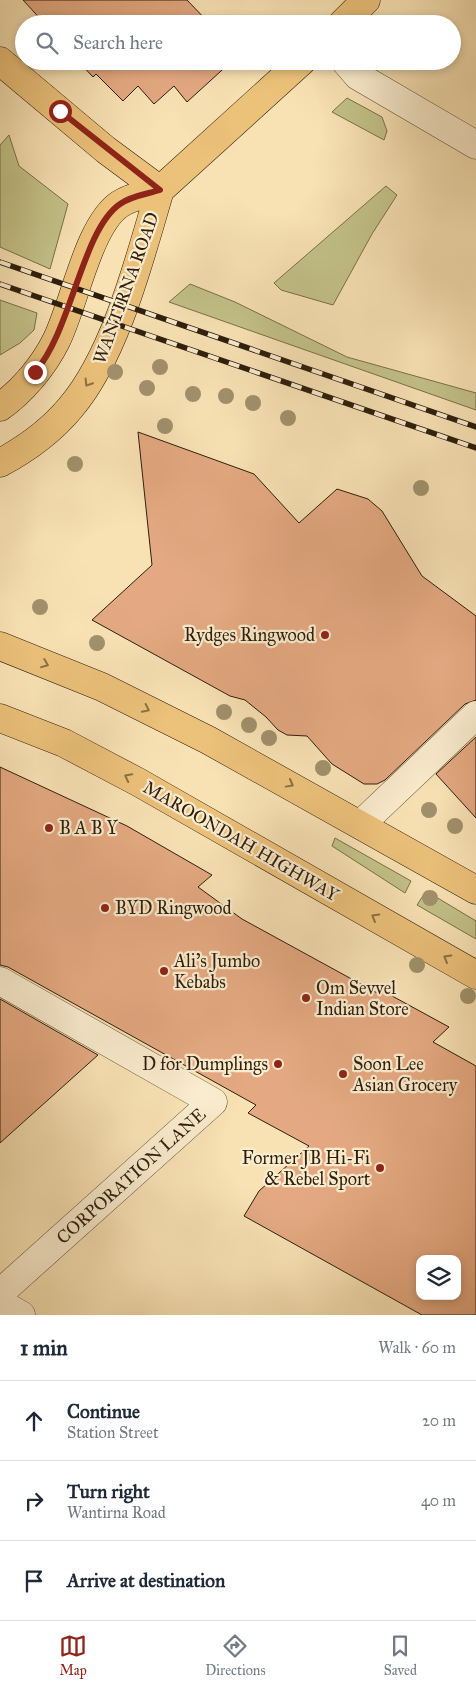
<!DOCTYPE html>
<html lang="en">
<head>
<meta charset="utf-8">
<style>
	:root { --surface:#fff; --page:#f2f2f3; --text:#1f2937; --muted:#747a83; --line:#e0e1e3; --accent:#8f2418 }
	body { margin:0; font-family:"IM FELL Great Primer",serif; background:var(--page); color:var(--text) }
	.controls { position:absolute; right:15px; bottom:15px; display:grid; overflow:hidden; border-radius:10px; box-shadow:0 2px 8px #0003 }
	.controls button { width:45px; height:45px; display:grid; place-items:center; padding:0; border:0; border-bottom:1px solid var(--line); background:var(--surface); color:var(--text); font:25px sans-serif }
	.stop { position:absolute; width:15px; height:15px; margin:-11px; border:4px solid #8f2418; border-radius:50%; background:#fff }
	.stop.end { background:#8f2418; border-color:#fff; box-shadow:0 1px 5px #0008 }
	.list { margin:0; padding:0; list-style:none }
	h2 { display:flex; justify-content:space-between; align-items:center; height:65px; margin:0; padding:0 20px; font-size:21px }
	h2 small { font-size:16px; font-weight:400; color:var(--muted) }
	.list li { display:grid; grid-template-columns:32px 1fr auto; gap:15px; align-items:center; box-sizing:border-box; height:80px; padding:0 20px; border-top:1px solid var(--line) }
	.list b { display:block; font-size:19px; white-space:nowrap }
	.list p { margin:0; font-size:16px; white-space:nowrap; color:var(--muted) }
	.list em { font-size:16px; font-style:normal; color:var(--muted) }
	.icon { flex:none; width:28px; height:28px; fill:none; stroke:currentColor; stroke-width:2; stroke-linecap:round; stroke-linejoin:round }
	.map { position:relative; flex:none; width:476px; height:1315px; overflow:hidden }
	.search { position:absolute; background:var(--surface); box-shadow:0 2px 8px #0003; left:15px; right:15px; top:15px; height:55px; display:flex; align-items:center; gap:12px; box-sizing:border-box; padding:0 18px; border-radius:28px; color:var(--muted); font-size:19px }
	.sheet { height:305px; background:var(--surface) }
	nav { display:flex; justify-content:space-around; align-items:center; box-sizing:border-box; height:70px; border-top:1px solid var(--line); background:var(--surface); font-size:14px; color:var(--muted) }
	nav a { display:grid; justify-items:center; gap:2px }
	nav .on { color:var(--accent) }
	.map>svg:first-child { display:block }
</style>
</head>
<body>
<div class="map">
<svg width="476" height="1315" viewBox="0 0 476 1315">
	<rect width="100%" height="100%" fill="#f8e2b4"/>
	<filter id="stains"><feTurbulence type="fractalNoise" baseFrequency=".004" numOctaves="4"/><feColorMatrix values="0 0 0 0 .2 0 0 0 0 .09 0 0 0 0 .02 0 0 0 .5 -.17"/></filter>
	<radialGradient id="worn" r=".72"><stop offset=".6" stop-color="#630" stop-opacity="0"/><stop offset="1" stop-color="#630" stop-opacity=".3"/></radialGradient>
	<!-- green -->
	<path fill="#c3c289" stroke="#78704a" d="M347 98 382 117 387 131 384 140 332 112Z
		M9 135 19 166 68 204 50 269 0 247V145Z
		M386 186 397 195 372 234 333 305 281 290 274 283Z
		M190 284 235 302 347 357 476 393V410L169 302Z
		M0 300 37 313 34 330 20 343 0 355Z
		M335 838 411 881 405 893 332 846Z
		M426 891 476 921V939L417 905Z"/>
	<!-- building -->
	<path fill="#e4a982" stroke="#2d1e0c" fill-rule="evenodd" d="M23 0H187L210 24H45Z
		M78 61H232L187 102 174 86 154 104 138 86 123 101 96 74 93 77Z
		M138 432 254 474 299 523 337 489 368 499 382 511 422 576 476 616V700L465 704 385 780 377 784H364L332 764 307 736 287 735 278 730 266 717 245 700 230 696 92 620 152 565Z
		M476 737V818L436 774Z
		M0 767 127 826 212 875 198 887 242 919 379 994 383 991 449 1027 433 1042 476 1066V1315H422L244 1216 259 1191 309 1146 248 1113 256 1105 8 967 0 965ZM420 1259H457V1296H420Z
		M0 999 98 1055 0 1143Z"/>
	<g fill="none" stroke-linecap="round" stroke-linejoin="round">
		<!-- minor casing -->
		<g stroke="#604f36" stroke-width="29">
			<path id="minor" d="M345 61 358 76 476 145
				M361 824 476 715
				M0 981 213 1102 0 1293
				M0 1303 21 1315"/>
		</g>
		<!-- major casing -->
		<g stroke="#2d1e0c" stroke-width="29">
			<path id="major" d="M342 24 366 0
				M0 61 106 150 160 190
				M0 407C23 391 44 365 56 341 74 306 88 225 120 204 132 196 147 194 160 190L302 61
				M0 463C26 449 52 430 71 407 116 354 140 257 160 190"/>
		</g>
		<!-- highway casing -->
		<g stroke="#2d1e0c" stroke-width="29">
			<path id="highway" d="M0 646 102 687 208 740 476 890
				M0 718 64 743 138 782 476 975"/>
		</g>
		<!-- minor -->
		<use href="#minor" stroke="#faecce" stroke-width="28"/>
		<!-- major -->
		<use href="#major" stroke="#ecc17a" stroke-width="28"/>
		<!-- highway -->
		<use href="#highway" stroke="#ecc17a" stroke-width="28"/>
		<!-- rail casing -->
		<g stroke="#2d1e0c" stroke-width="5.5">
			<path id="rail" d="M0 262 476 427
				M0 284 476 448"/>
		</g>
		<!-- rail -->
		<use href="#rail" stroke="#faecce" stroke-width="4" stroke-dasharray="11" stroke-linecap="butt"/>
	</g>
	<!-- trees -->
	<g fill="#a1916c">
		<circle cx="160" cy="367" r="8"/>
		<circle cx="115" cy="372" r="8"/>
		<circle cx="147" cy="388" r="8"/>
		<circle cx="193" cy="394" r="8"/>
		<circle cx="226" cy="396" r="8"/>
		<circle cx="253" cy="403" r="8"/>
		<circle cx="288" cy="418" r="8"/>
		<circle cx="165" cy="426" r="8"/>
		<circle cx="75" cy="464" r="8"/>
		<circle cx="421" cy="488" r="8"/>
		<circle cx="40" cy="607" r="8"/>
		<circle cx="97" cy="643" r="8"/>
		<circle cx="224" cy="712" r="8"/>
		<circle cx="249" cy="725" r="8"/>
		<circle cx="269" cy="738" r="8"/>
		<circle cx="323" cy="768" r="8"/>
		<circle cx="429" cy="810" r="8"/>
		<circle cx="455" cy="826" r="8"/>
		<circle cx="430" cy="898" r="8"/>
		<circle cx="417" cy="965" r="8"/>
		<circle cx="468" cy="996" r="8"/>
	</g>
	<!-- one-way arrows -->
	<defs><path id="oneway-chevron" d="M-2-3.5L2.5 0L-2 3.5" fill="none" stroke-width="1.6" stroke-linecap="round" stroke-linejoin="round" transform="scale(1.25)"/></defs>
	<g stroke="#8c7043">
		<use href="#oneway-chevron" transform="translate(88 383) rotate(122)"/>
		<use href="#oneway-chevron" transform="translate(45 664) rotate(22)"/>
		<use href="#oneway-chevron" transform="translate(146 709) rotate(26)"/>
		<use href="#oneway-chevron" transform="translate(128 777) rotate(-153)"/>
		<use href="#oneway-chevron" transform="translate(290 784) rotate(29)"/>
		<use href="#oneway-chevron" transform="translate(375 917) rotate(-150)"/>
		<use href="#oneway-chevron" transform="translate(447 958) rotate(-150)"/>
	</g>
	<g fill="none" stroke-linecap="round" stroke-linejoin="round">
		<!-- route -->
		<path stroke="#8f2418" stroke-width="6" d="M35 372C72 330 82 230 120 204 131 196 147 194 160 190L60 111"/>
	</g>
	<!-- markers -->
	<g fill="#8f2418" stroke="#faecce" stroke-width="2">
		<circle cx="325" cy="635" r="5"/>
		<circle cx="49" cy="828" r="5"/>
		<circle cx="105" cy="908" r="5"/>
		<circle cx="164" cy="971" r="5"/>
		<circle cx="306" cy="998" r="5"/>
		<circle cx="278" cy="1064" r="5"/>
		<circle cx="343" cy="1074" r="5"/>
		<circle cx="380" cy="1168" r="5"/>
	</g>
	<g text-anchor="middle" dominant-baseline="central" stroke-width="4.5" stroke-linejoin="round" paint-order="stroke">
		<!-- street labels -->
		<g font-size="18" fill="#2d1e0c" stroke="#faecce">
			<text transform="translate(126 288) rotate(-70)">WANTIRNA ROAD</text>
			<text transform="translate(241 841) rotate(30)">MAROONDAH HIGHWAY</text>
			<text transform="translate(131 1176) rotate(-42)">CORPORATION LANE</text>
		</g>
		<!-- poi labels -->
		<g font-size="18" fill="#2d1e0c" stroke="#faecce" text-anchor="start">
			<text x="315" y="635" text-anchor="end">Rydges Ringwood</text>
			<text x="59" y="828">B A B Y</text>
			<text x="115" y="908">BYD Ringwood</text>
			<text x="174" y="961">Ali's Jumbo<tspan x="174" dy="21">Kebabs</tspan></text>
			<text x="316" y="988">Om Sevvel<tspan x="316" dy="21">Indian Store</tspan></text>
			<text x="268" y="1064" text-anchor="end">D for Dumplings</text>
			<text x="353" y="1064">Soon Lee<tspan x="353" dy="21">Asian Grocery</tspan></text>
			<text x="370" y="1158" text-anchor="end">Former JB Hi-Fi<tspan x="370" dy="21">&amp; Rebel Sport</tspan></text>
		</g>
	</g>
	<rect width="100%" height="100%" filter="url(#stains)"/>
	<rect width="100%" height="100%" fill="url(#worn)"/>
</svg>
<div class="controls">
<button><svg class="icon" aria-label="layers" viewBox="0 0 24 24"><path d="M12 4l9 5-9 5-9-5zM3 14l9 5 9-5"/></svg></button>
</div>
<div class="stop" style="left:60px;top:111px"></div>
<div class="stop end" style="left:35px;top:372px"></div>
<div class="search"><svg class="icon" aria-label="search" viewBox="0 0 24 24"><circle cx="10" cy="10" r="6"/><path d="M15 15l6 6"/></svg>Search here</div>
</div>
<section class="sheet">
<h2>1 min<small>Walk · 60 m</small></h2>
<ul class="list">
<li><svg class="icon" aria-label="ahead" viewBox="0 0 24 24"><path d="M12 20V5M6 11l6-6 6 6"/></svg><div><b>Continue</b><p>Station Street</p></div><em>20 m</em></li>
<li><svg class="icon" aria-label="right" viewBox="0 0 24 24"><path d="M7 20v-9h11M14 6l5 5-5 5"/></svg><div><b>Turn right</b><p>Wantirna Road</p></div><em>40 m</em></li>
<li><svg class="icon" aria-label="arrive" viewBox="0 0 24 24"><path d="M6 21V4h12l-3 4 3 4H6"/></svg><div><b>Arrive at destination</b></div></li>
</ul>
</section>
<nav>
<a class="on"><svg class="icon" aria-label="map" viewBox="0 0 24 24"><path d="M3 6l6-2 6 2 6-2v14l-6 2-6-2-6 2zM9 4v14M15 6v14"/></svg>Map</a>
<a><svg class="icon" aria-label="directions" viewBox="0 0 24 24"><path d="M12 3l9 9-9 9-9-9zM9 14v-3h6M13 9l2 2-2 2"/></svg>Directions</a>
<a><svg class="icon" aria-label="saved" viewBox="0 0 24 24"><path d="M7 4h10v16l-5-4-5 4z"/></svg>Saved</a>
</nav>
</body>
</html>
